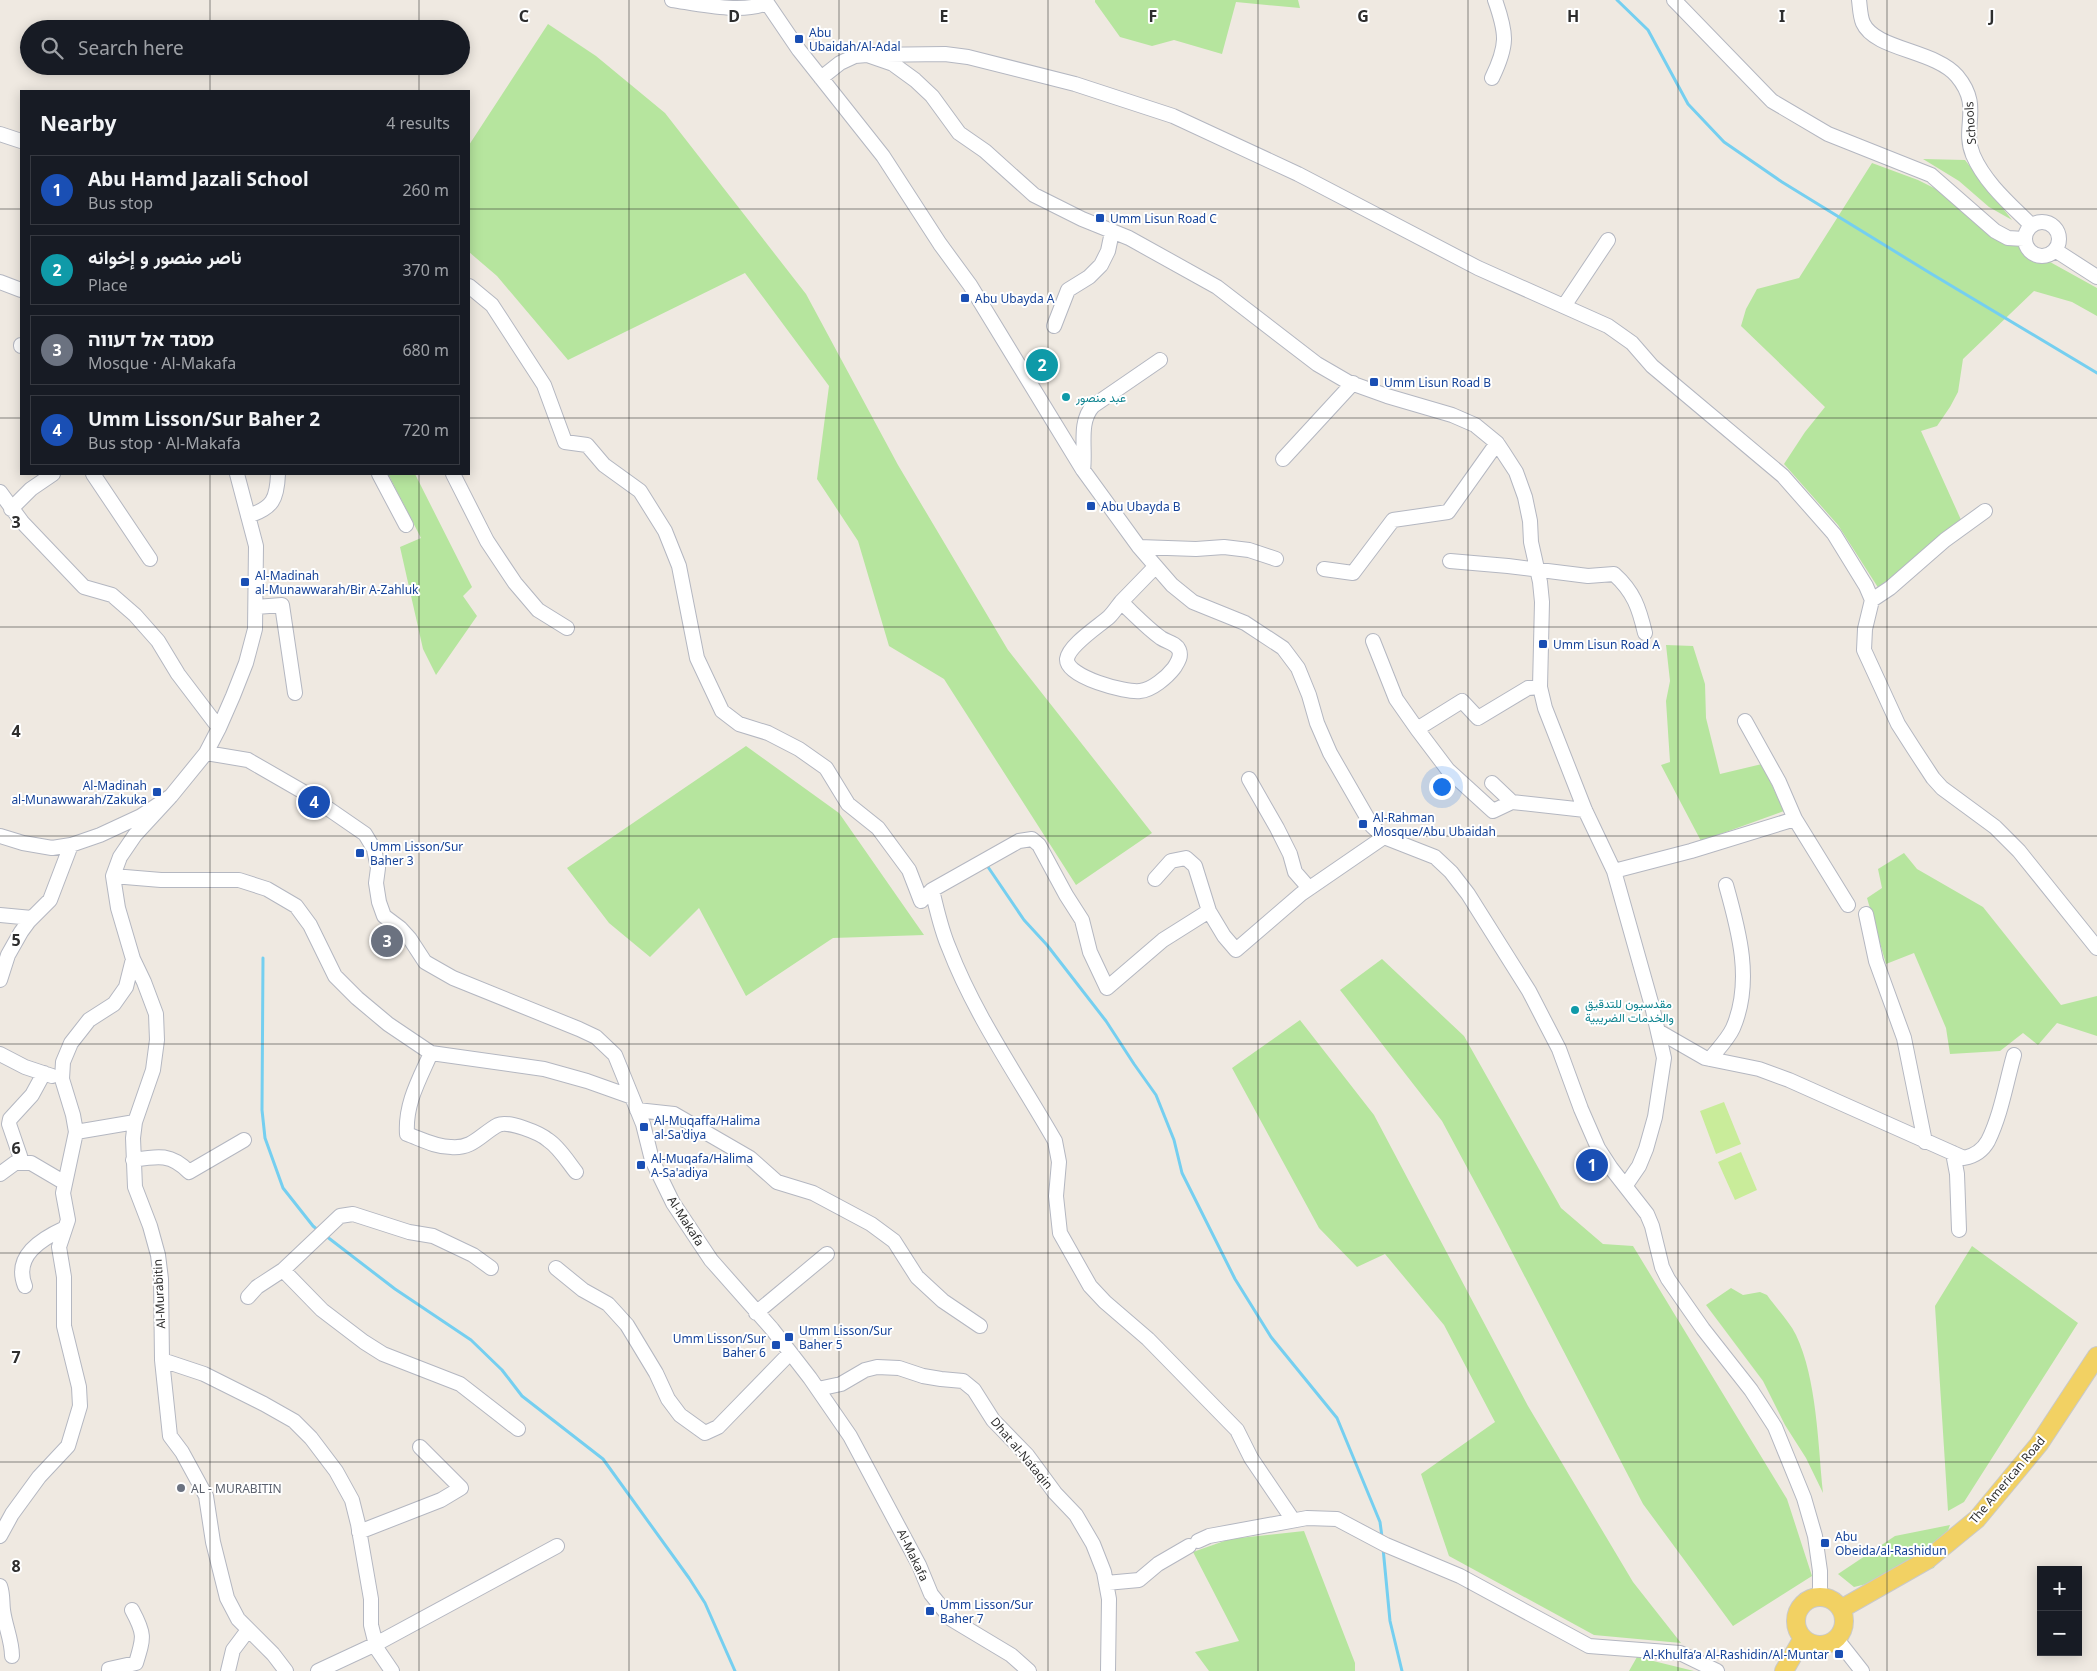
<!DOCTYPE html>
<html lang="en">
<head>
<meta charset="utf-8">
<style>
	:root { --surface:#171b24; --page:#20242c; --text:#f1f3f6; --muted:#9ea1a6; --line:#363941; --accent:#4264fb }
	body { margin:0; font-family:"Noto Sans",Vazirmatn,"Noto Sans Hebrew",sans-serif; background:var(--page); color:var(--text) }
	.controls { position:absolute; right:15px; bottom:15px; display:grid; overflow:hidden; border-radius:0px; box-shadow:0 2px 12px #0003 }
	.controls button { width:45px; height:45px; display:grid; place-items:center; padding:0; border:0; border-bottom:1px solid var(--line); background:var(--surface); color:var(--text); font:25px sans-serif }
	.you { position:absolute; left:1441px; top:786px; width:18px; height:18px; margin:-12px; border:4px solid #fff; border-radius:50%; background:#1a73e8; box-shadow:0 0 0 8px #1a73e833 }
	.badge { display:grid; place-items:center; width:32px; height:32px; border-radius:50%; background:var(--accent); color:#fff; font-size:16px; font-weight:700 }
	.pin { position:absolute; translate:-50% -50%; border:2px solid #fff; box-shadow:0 1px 5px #0006 }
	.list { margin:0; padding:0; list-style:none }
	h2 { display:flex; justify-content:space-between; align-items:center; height:65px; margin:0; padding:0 20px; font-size:21px }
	h2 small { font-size:16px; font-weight:400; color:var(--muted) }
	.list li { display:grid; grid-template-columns:32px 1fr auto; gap:15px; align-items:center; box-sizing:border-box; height:70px; margin:0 10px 10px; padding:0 10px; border:1px solid var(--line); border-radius:0px }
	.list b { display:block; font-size:19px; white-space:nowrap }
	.list p { margin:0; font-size:16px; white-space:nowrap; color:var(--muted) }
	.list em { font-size:16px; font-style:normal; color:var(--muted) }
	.icon { flex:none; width:28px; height:28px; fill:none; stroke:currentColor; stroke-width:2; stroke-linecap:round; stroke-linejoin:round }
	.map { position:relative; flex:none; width:2097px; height:1671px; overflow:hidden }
	.search { position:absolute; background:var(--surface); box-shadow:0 2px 12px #0003; left:20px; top:20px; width:450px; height:55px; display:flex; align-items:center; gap:12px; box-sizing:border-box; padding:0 18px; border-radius:28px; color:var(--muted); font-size:19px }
	.panel { position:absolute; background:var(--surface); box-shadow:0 2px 12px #0003; left:20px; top:90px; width:450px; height:385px; border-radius:0px }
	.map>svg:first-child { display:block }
</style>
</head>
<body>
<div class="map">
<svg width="2097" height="1671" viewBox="0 0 2097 1671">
	<rect width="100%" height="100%" fill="#efe9e1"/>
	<!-- green -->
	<path fill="#b6e59e" d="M1095 0H1298L1300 8 1236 2 1222 54 1174 40 1152 46 1120 37 1095 2Z
		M548 24 596 56 665 113 806 294 898 465 1008 650 1152 833 1076 885 944 679 889 646 858 541 817 479 829 386 745 273 568 360 497 276 469 252V145Z
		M1923 159 1965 160 2012 220 1989 207 1959 181Z
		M1872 163 1918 180 1942 192 2032 252 2097 288V316L2072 302 2034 291 1963 359 1958 392 1950 407 1937 426 1921 431 1962 522 1879 589 1838 525 1784 464 1805 432 1825 407 1741 326 1746 309 1757 289 1799 278Z
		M388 474H415L472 587 463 596 477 616 436 675 423 649 400 547 421 538Z
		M1666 645 1693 646 1705 684 1706 718 1720 774 1762 764 1784 811 1701 841 1661 765 1670 762 1666 701 1670 681Z
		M746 746 839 813 924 935 833 938 746 996 699 908 650 957 609 923 567 868Z
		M1904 853 1917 869 1983 907 2061 1005 2097 996V1036L2057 1023 2038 1045 2023 1033 2000 1051 1950 1054 1946 1028 1914 953 1886 964 1867 898 1882 888 1878 869Z
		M1382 959 1464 1036 1561 1208 1603 1244 1633 1246 1787 1499 1812 1576 1733 1626 1643 1504 1499 1227 1442 1121 1340 990Z
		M1300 1020 1374 1115 1528 1406 1633 1582 1681 1643 1594 1635 1449 1556 1421 1474 1495 1422 1444 1325 1385 1254 1357 1267 1319 1228 1232 1068Z
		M1972 1246 2078 1323 1964 1502 1948 1511 1935 1306Z
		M1731 1288 1743 1295 1760 1292 1767 1295C1776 1308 1789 1321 1796 1335 1817 1379 1818 1445 1823 1493L1806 1458 1785 1425 1763 1381 1706 1305Z
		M1950 1525 1934 1568 1854 1587 1838 1574 1895 1536Z
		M1304 1531 1355 1663V1671H1209L1195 1652 1239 1641 1193 1552 1230 1539Z
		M1637 1657 1694 1671H1629Z"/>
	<!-- pitch -->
	<path fill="#c9ec9a" d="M1724 1102 1741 1144 1716 1154 1700 1111Z
		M1741 1152 1757 1190 1735 1200 1718 1162Z"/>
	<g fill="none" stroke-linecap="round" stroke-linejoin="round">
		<!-- stream -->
		<path stroke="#75cff0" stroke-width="3" d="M1617 0 1648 30 1688 104 1724 142 1782 182 1930 273 2097 373
			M986 864 1024 920 1047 945 1106 1021 1134 1064 1156 1095 1174 1140 1182 1173 1235 1279 1271 1337 1337 1418 1380 1522 1382 1537
			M263 958 262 1110 265 1138 283 1188 313 1226 319 1231
			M326 1236 395 1289 471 1340 502 1370 522 1396 603 1459 689 1578 705 1603 735 1671
			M1383 1548 1390 1621 1402 1671"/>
		<!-- minor casing -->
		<g stroke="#b4b7c1" stroke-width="16">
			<path id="minor" d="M672 0C699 4 742 14 767 3
				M765 0 799 50 883 156 940 244 970 285 1083 470 1139 547 1172 585 1193 602 1245 623 1283 648 1298 668 1309 695 1317 723 1330 753 1372 826 1384 837 1435 857 1451 872 1468 894 1529 991 1545 1022 1559 1049 1581 1109 1598 1148 1611 1168 1647 1214 1652 1226 1662 1267 1668 1279 1703 1329 1751 1390 1775 1427 1804 1498 1815 1536 1820 1571V1597
				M1674 0 1772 101 1828 134 1931 175 1995 231 2008 238 2024 239
				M1859 0C1860 7 1860 16 1863 23 1875 50 1935 50 1957 76 1983 107 1961 126 1973 155 1985 183 2010 204 2031 225
				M867 55 945 54 968 57 1075 84 1173 116 1298 174 1478 268 1608 326 1632 343 1652 366 1783 476 1834 534 1866 586 1872 600 1865 629 1864 650 1898 724 1914 749 1933 778 1942 788 1995 827 2019 851 2097 948
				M821 78 840 63 855 56 867 55 893 64 915 80 932 96 959 133 985 151 1034 195 1082 219 1129 238 1217 287 1317 364 1348 382 1387 396 1452 415 1475 425 1497 443 1503 452 1516 472 1525 497 1530 521 1531 542 1540 582 1542 602 1540 687 1545 708 1585 810 1614 871 1652 1006 1664 1058 1655 1117 1646 1149 1639 1166 1626 1185
				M1492 78C1508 45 1507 34 1495 0
				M0 134 21 141
				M2025 239a17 17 0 1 1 34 0a17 17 0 1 1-34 0Z
				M2055 250 2097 277
				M0 282 21 290
				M469 286 492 305 544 385 565 442 587 445 604 465 640 491 665 531 679 566 697 658 722 711 739 724 768 733 799 749 826 768 848 804 878 828 909 870 921 901 932 890
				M1564 306 1608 240
				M1054 326 1068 290 1089 277 1101 265 1108 251 1112 232
				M21 345V346
				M1283 459 1353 383
				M1083 470C1086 449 1078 422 1093 406L1160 360
				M93 474 150 559
				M379 474 406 525
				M453 474 487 541 515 583 538 610 567 628
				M0 492 22 522 84 587 112 595 135 615 158 641 178 674 219 728
				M11 509 31 489 53 474
				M248 516C273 508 277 499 278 474
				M1139 547 1196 549 1224 547 1249 550 1276 559
				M1450 561 1508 566 1588 576 1614 574C1634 592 1639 608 1645 633
				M1324 569 1353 573 1393 520 1448 512 1497 443
				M1872 600 1890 588 1945 540 1985 511
				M1121 602C1117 607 1114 612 1109 617 1099 626 1069 645 1067 659 1066 677 1126 693 1140 691 1152 690 1167 677 1174 668 1177 663 1182 657 1179 650 1176 643 1167 642 1161 638 1147 628 1134 614 1121 602L1155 567
				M256 607 282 605 295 693
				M1373 641 1396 699 1417 729 1448 770 1493 811 1512 802
				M1417 729 1462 701 1478 718 1528 688 1540 687
				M206 753 248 760 307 794 365 834 374 849 378 868 376 883 379 902 384 916 400 928 410 939 425 962 453 978 579 1029 596 1037 615 1055 643 1124 652 1160 673 1203 711 1260 772 1329 810 1378 850 1436 919 1565 931 1594 951 1619 1011 1655 1029 1671
				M1249 779 1277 828 1290 854 1295 872 1309 888
				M1492 783 1512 802 1585 810
				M171 796 135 835 120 857 113 876 118 908 133 959 144 982 156 1014 157 1040 153 1070 135 1122 133 1138 135 1187 150 1226 158 1255 161 1279 162 1360 170 1436 182 1452 206 1496 213 1542 227 1598 238 1619 273 1654 286 1671
				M1795 819 1848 905
				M0 836 23 843 52 848 71 845 100 835 141 816 171 796 206 753 219 728 233 696 246 663 255 629 256 546 237 474
				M1614 871 1691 851 1795 819 1779 782 1745 721
				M113 876 161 880H239L267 889 296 906 310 925 335 976 357 998 388 1024 431 1053 544 1069 587 1081 632 1097
				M1155 879 1171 861 1186 858 1195 866 1209 911 1224 936 1236 950 1301 894 1384 837
				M1209 911 1163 940 1107 988 1090 952 1082 920 1066 895 1039 845 1032 839 1019 841 932 890C937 910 941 930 949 948 975 1016 1019 1078 1055 1141L1059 1162 1056 1196 1060 1233 1090 1286 1105 1302 1148 1339 1237 1430 1251 1458 1293 1520
				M1866 914 1876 961 1904 1038 1925 1142
				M0 915 32 918
				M0 980 8 955 21 932 29 921 50 900 71 845
				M1658 1031 1705 1058 1759 1069 1789 1080 1964 1158C1974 1156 1983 1150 1988 1141 2001 1115 2006 1083 2014 1055
				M431 1053C419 1080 405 1104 407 1134 421 1139 435 1147 451 1147 473 1149 481 1134 498 1125 508 1120 540 1133 548 1140 559 1147 568 1162 576 1172
				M0 1054 25 1067 52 1076
				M1710 1059C1718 1049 1728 1039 1733 1028 1753 982 1739 931 1726 885
				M637 1110 674 1114 750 1158 777 1182 813 1193 871 1224 894 1241 917 1277 943 1301 980 1326
				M76 1132 135 1122
				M1953 1153 1957 1174 1959 1230
				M20 1156 9 1124 10 1119 32 1095 44 1073
				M133 1160C157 1156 171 1153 189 1172L244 1140
				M0 1174 15 1163H31L65 1183
				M556 1268 583 1290 608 1304 627 1325 656 1373 668 1399 680 1415 705 1433 718 1427 790 1353
				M283 1270 322 1310 364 1342 383 1354 460 1384 518 1429
				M25 1286C13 1256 41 1239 65 1228
				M248 1297 257 1287 283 1270 340 1216 353 1214 409 1232 433 1236 473 1255 491 1268
				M756 1313 827 1254
				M162 1360 204 1374 264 1404 294 1421 311 1438 336 1471 352 1500 358 1524 371 1599V1625L377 1649 392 1671
				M818 1389 841 1384 865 1370 877 1367 899 1368 923 1376 941 1379 963 1381 974 1390 993 1420 1027 1455 1055 1493 1076 1515 1093 1544 1104 1572 1109 1599 1108 1671
				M359 1532 441 1500 461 1488 420 1447
				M0 1536 12 1514 39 1477 68 1446 80 1406 79 1387 64 1326V1277L59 1247 68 1220 63 1193 76 1132 73 1115 62 1079 63 1062 71 1043 89 1020 114 1004 126 987 133 959
				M1198 1541 1209 1536 1307 1518 1337 1519 1386 1545 1460 1576 1589 1646 1680 1653 1717 1671
				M1106 1583 1139 1580 1158 1564 1189 1546
				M0 1586C3 1594 2 1601 3 1610 5 1626 12 1640 12 1656
				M1836 1638 1862 1671
				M109 1671V1669L136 1663C144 1637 145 1634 132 1610
				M228 1671 233 1650 248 1630
				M318 1671 376 1644 557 1546"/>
		</g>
		<!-- major casing -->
		<g stroke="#c9c9c9" stroke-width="20">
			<path id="major" d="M1796 1621a24 24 0 1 1 48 0a24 24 0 1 1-48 0Z
				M1841 1609 1927 1560 1977 1519 2039 1444 2097 1356
				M1784 1671 1803 1638"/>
		</g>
		<!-- minor -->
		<use href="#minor" stroke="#fff" stroke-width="14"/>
		<!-- major -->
		<use href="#major" stroke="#f2d163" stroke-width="18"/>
	</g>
	<!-- grid -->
	<path fill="none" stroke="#2e2e2e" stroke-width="1" stroke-opacity="0.55" d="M210 0V29M419 0V29M629 0V1671M839 0V1671M1048 0V1671M1258 0V1671M1468 0V1671M1678 0V1671M1887 0V1671M210 66V91M419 66V91M0 209H21M469 209H2097M0 418H21M469 418H2097M210 474V1671M419 474V1671M0 627H2097M0 836H2097M0 1044H2097M0 1253H2097M0 1462H2097"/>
	<!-- markers -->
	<g fill="#1a4fb4" stroke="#fff" stroke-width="2">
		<rect x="794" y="34" width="10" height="10" rx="2.5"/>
		<rect x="1095" y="213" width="10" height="10" rx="2.5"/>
		<rect x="960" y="293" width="10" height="10" rx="2.5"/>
		<rect x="1369" y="377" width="10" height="10" rx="2.5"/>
		<rect x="1086" y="501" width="10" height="10" rx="2.5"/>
		<rect x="240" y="577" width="10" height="10" rx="2.5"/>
		<rect x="1538" y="639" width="10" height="10" rx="2.5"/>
		<rect x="152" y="787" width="10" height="10" rx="2.5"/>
		<rect x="1358" y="819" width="10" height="10" rx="2.5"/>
		<rect x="355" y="848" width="10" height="10" rx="2.5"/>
		<rect x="639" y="1122" width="10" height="10" rx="2.5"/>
		<rect x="636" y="1160" width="10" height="10" rx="2.5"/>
		<rect x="784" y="1332" width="10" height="10" rx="2.5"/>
		<rect x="771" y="1340" width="10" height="10" rx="2.5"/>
		<rect x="1820" y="1538" width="10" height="10" rx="2.5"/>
		<rect x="925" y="1606" width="10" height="10" rx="2.5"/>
		<rect x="1834" y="1649" width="10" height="10" rx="2.5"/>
	</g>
	<g fill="#0f9aa8" stroke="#fff" stroke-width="2">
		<circle cx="1066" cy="397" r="5"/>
		<circle cx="1575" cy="1010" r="5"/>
	</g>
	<circle fill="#6b7280" stroke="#fff" stroke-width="2" cx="181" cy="1488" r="5"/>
	<g text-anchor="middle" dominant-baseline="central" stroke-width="4" stroke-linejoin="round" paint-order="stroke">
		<!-- transit labels -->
		<g font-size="12" fill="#164399" stroke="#fff" text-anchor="start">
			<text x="809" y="32">Abu<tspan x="809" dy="14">Ubaidah/Al-Adal</tspan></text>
			<text x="1110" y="218">Umm Lisun Road C</text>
			<text x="975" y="298">Abu Ubayda A</text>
			<text x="1384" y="382">Umm Lisun Road B</text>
			<text x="1101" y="506">Abu Ubayda B</text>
			<text x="255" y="575">Al-Madinah<tspan x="255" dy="14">al-Munawwarah/Bir A-Zahluk</tspan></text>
			<text x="1553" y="644">Umm Lisun Road A</text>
			<text x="147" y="785" text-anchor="end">Al-Madinah<tspan x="147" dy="14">al-Munawwarah/Zakuka</tspan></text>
			<text x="1373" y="817">Al-Rahman<tspan x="1373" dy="14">Mosque/Abu Ubaidah</tspan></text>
			<text x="370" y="846">Umm Lisson/Sur<tspan x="370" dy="14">Baher 3</tspan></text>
			<text x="654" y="1120">Al-Muqaffa/Halima<tspan x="654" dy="14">al-Sa'diya</tspan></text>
			<text x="651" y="1158">Al-Muqafa/Halima<tspan x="651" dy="14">A-Sa'adiya</tspan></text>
			<text x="799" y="1330">Umm Lisson/Sur<tspan x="799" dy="14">Baher 5</tspan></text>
			<text x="766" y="1338" text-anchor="end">Umm Lisson/Sur<tspan x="766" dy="14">Baher 6</tspan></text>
			<text x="1835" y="1536">Abu<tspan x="1835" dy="14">Obeida/al-Rashidun</tspan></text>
			<text x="940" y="1604">Umm Lisson/Sur<tspan x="940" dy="14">Baher 7</tspan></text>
			<text x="1829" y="1654" text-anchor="end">Al-Khulfa’a Al-Rashidin/Al-Muntar</text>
		</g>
		<!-- street labels -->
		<g font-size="12" fill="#2e2e2e" stroke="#fff">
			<text transform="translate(1970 123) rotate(-94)">Schools</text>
			<text transform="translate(686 1221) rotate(57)">Al-Makafa</text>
			<text transform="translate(159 1294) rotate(-93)">Al-Murabitin</text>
			<text transform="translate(1022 1453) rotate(50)">Dhat al-Nataqin</text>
			<text transform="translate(2007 1480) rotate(-50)">The American Road</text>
			<text transform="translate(913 1555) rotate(64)">Al-Makafa</text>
		</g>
		<!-- culture labels -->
		<g font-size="12" fill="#0d838f" stroke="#fff" text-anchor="start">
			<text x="1076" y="397">عبد منصور</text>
			<text x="1585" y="1003">مقدسيون للتدقيق<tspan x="1585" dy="14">والخدمات الضريبية</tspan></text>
		</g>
		<!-- worship labels -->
		<g font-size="12" fill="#5b616d" stroke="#fff" text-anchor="start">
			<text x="191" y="1488">AL - MURABITIN</text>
		</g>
	</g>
	<g font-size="16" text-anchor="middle" font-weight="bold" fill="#2e2e2e" stroke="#fff" stroke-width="4" stroke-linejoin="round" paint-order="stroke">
		<text x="524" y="22">C</text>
		<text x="734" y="22">D</text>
		<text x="944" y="22">E</text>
		<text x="1153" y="22">F</text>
		<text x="1363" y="22">G</text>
		<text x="1573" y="22">H</text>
		<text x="1782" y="22">I</text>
		<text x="1992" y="22">J</text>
		<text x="16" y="528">3</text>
		<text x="16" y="737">4</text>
		<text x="16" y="946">5</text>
		<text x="16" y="1154">6</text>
		<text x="16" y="1363">7</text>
		<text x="16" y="1572">8</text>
	</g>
</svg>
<div class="controls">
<button>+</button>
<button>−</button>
</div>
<div class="you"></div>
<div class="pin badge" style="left:1592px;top:1165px;background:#1a4fb4">1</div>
<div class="pin badge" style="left:1042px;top:365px;background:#0f9aa8">2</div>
<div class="pin badge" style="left:387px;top:941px;background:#6b7280">3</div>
<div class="pin badge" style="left:314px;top:802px;background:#1a4fb4">4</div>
<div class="search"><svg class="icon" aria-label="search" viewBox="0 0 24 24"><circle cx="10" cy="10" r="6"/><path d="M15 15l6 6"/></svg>Search here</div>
<section class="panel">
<h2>Nearby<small>4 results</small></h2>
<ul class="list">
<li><span class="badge" style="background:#1a4fb4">1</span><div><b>Abu Hamd Jazali School</b><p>Bus stop</p></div><em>260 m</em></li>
<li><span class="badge" style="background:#0f9aa8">2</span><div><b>ناصر منصور و إخوانه</b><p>Place</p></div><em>370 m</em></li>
<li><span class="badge" style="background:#6b7280">3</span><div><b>מסגד אל דעווה</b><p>Mosque · Al-Makafa</p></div><em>680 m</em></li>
<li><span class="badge" style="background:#1a4fb4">4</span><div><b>Umm Lisson/Sur Baher 2</b><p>Bus stop · Al-Makafa</p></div><em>720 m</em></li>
</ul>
</section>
</div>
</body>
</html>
